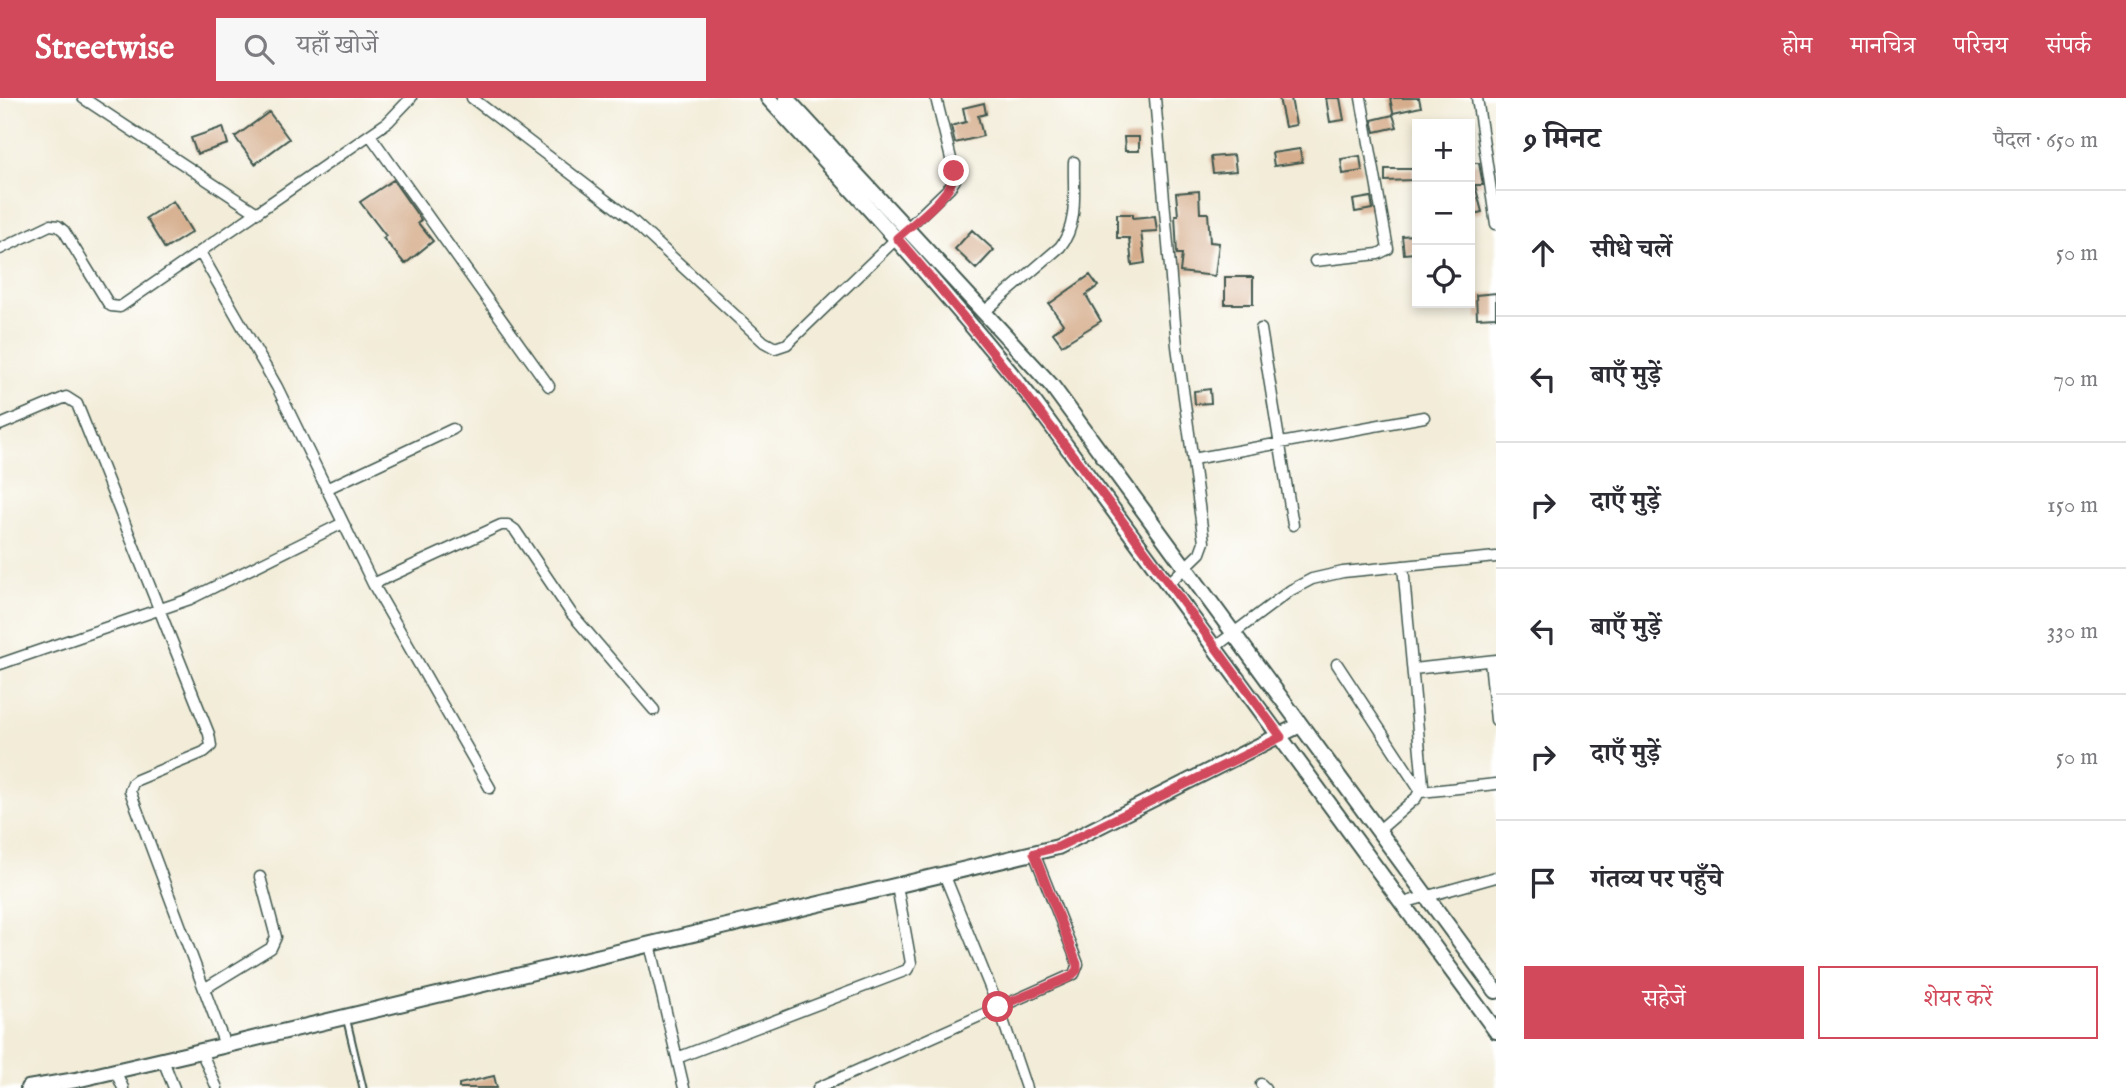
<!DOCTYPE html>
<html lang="hi">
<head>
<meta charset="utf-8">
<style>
	:root { --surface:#fff; --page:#f7f7f7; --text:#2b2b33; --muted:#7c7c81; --line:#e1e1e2; --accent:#d1495b }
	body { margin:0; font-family:"IM FELL English","Noto Serif Devanagari",serif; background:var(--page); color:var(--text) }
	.controls { position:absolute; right:21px; top:21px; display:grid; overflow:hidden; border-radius:0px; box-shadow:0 4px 10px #0003 }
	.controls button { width:63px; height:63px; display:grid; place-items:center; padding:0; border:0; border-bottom:2px solid var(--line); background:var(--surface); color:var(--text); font:35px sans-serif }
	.stop { position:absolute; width:21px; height:21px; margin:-16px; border:5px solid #d1495b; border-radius:50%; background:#fff }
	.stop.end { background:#d1495b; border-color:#fff; box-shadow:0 2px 7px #0008 }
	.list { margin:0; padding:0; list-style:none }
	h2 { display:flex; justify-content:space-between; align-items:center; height:91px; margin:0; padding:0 28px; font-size:30px }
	h2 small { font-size:23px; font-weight:400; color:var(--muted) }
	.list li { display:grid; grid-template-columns:46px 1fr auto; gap:21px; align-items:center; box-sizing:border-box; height:126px; padding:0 28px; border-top:2px solid var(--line) }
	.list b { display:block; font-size:26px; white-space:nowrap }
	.list em { font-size:23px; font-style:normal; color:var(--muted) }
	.actions { display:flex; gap:14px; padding:21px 28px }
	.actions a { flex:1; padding:16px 0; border:2px solid var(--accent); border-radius:0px; text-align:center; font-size:24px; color:var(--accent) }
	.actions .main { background:var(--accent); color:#fff }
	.icon { flex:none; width:38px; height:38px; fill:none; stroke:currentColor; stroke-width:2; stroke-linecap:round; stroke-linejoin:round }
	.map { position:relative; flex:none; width:1496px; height:990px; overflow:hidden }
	header { display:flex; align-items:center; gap:42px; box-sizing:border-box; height:98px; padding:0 35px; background:var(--accent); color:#fff }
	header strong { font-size:33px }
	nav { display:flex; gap:38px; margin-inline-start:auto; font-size:24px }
	.search { width:490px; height:63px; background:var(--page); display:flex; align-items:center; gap:18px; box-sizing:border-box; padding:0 24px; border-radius:0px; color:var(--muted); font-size:26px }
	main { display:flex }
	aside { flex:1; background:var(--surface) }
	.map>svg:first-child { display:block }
</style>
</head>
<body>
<header>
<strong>Streetwise</strong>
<div class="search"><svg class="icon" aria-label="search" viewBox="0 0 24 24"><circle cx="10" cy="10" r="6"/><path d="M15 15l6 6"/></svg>यहाँ खोजें</div>
<nav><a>होम</a><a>मानचित्र</a><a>परिचय</a><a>संपर्क</a></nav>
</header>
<main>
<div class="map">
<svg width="1496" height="990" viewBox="0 0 1496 990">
	<rect width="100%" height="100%" fill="#fff"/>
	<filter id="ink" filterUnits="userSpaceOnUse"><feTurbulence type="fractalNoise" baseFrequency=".0143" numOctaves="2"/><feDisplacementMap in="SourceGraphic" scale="14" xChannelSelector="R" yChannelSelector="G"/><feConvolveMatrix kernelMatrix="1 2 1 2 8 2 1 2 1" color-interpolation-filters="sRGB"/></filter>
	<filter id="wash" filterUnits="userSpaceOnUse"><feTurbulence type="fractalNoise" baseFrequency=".00686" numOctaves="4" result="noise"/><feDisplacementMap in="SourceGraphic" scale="28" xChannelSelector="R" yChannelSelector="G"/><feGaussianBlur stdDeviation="1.57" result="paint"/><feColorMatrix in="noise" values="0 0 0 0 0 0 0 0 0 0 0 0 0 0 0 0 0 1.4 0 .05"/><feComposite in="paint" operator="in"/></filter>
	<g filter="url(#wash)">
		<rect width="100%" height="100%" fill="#f2ecd8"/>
		<g id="blocks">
			<!-- building -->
			<path fill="#d5ad8c" d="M1279 0H1291L1296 27 1285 29Z
				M1326 0H1340L1344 22 1330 24Z
				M1390 0H1419L1421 9 1393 15Z
				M984 5 986 16 978 18 983 38 955 45 951 28 966 24 963 10Z
				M269 14 289 41 255 66 235 39Z
				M1393 17 1397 29 1375 34 1372 22Z
				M223 29 228 46 197 56 191 40Z
				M1124 39H1139V53H1125Z
				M1300 51 1302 64 1274 68 1272 55Z
				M1234 57 1236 73 1213 75 1211 59Z
				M1360 58 1362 73 1343 76 1341 61Z
				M1470 65H1479L1483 87H1475L1482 114 1470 117Z
				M1385 71H1413V82L1385 83Z
				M393 82 421 122 418 125 433 143 405 166 383 140 386 138 360 104Z
				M1199 93 1200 115H1208L1210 144 1219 145 1215 178 1180 174 1182 156H1177L1175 117H1178L1176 95Z
				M1371 99 1373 111 1355 114 1353 102Z
				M173 103 192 134 165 151 146 120Z
				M1117 116H1133V120L1155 118 1157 133 1141 134 1145 165 1132 167 1129 140H1117Z
				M972 132 994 152 976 171 955 151Z
				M1413 137 1414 155 1404 156 1402 138Z
				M1090 177 1098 188 1086 197 1101 223 1062 247 1053 235 1063 226 1049 206Z
				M1225 179H1253V206H1225Z
				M1496 195V219L1477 220 1476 197Z
				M1210 291 1211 305 1195 306 1194 293Z
				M494 978 497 990H459V986Z"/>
		</g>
	</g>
	<g filter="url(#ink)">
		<use href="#blocks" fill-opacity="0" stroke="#3f574d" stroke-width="2"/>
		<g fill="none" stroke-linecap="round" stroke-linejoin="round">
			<!-- lane casing -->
			<g stroke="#3f574d" stroke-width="9">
				<path id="lane" d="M346 919 363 990"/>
			</g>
			<!-- street casing -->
			<g stroke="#3f574d" stroke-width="13">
				<path id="street" d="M83 0 257 115
					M472 0 633 123 764 244 775 250 787 246 951 88 955 82 954 73 936 0
					M1155 0 1177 248 1204 444 1200 455 1168 486
					M1477 0 1496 126
					M370 37 549 288
					M0 151 50 127 58 128 64 133 108 205 111 208 120 209 388 24 411 0
					M200 154 277 289 373 486 490 690
					M1315 163 1378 156 1388 151 1361 0
					M984 214 1060 149C1079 126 1073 92 1074 64
					M1261 231 1293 427
					M0 327 66 299 77 306 209 636 211 648 204 654 137 682 133 685 130 693 225 947
					M1193 361 1424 319
					M326 391 453 331
					M373 486 501 427H508L515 432 571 515 654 612
					M1215 549 1291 492 1312 481 1343 474 1496 459
					M1490 563 1496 622
					M0 566 190 501 343 425
					M1337 566 1421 694 1496 686
					M1413 571 1496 562
					M1378 733 1416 700 1423 687 1403 468
					M944 776 1001 916 1026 990
					M1403 805 1496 779
					M650 846 684 990
					M204 891 271 850 276 839 260 779
					M201 953 217 990
					M677 960 907 872 911 865 897 788
					M163 962 174 990
					M115 972 123 990
					M1261 986 1265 990
					M818 990 1074 876 1078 866 1034 755"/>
			</g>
			<!-- secondary casing -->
			<g stroke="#3f574d" stroke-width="18">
				<path id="secondary" d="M768 0C859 99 950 198 1034 304L1496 933
					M786 0 1052 288 1496 893
					M28 990 76 982 240 944 1058 749 1300 627"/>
			</g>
			<!-- lane -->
			<use href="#lane" stroke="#fff" stroke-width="5"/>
			<!-- street -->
			<use href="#street" stroke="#fff" stroke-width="10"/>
			<!-- secondary -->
			<use href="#secondary" stroke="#fff" stroke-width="14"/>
		</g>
	</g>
	<g fill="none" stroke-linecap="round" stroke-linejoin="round" filter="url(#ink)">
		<!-- route -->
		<path stroke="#d1495b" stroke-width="9" d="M954 73C955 96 914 124 897 140 1035 299 1157 469 1281 639L1058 749 1034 755 1077 866V872L1070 879 998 909"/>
	</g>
</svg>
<div class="controls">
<button>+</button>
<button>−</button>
<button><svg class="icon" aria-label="locate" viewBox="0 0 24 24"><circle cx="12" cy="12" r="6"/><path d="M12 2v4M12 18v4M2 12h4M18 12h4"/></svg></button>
</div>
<div class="stop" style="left:998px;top:909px"></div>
<div class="stop end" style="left:954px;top:73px"></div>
</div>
<aside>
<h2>9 मिनट<small>पैदल · 650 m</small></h2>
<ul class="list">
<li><svg class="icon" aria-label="ahead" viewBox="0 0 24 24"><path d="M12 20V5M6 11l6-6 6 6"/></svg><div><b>सीधे चलें</b></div><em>50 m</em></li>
<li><svg class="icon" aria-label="left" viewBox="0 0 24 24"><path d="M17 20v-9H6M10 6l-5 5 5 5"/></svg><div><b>बाएँ मुड़ें</b></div><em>70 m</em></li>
<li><svg class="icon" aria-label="right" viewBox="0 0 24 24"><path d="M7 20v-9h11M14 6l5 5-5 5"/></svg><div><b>दाएँ मुड़ें</b></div><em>150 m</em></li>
<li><svg class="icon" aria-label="left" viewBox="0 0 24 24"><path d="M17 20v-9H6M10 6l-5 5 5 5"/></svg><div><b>बाएँ मुड़ें</b></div><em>330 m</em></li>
<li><svg class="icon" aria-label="right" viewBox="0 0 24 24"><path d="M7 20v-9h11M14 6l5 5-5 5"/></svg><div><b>दाएँ मुड़ें</b></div><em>50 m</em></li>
<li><svg class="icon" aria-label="arrive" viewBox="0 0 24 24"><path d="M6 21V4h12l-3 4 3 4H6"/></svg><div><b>गंतव्य पर पहुँचे</b></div></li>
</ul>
<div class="actions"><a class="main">सहेजें</a><a>शेयर करें</a></div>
</aside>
</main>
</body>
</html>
